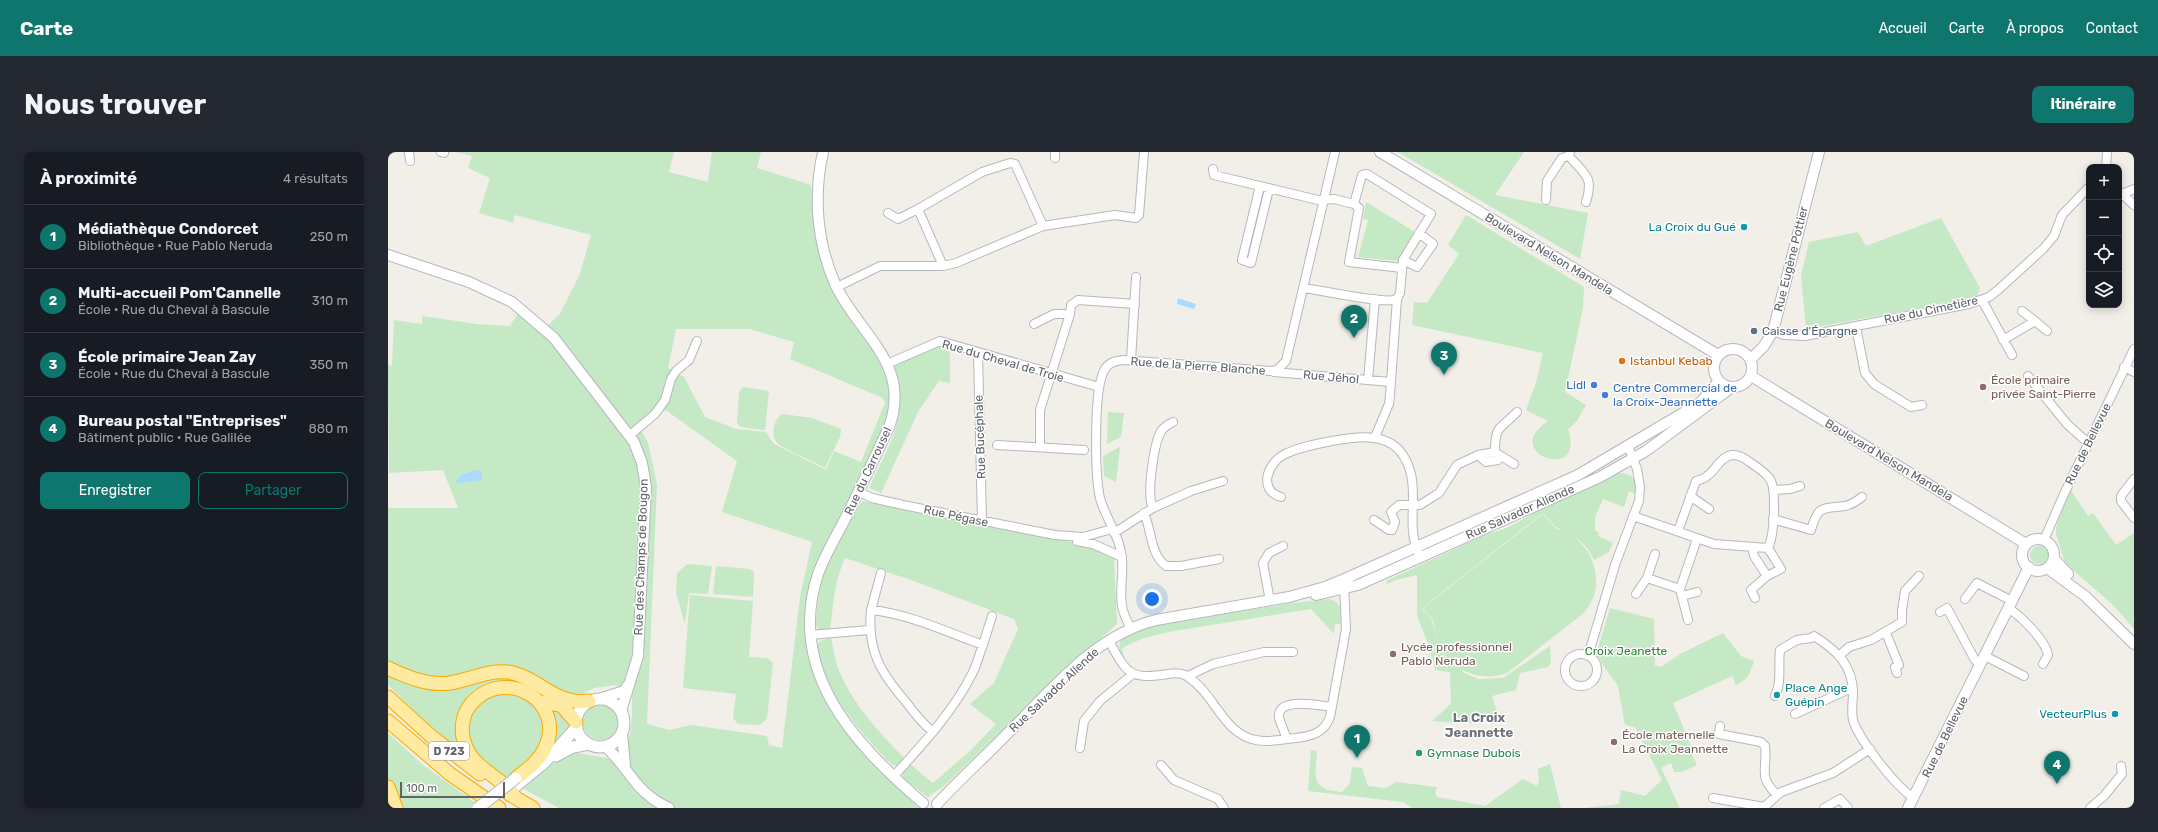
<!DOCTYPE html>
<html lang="fr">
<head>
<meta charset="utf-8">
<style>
	:root { --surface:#171b24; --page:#242831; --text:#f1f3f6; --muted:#9ea1a6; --line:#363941; --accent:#0f766e }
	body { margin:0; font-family:Rubik,sans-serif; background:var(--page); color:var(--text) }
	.controls { position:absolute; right:12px; top:12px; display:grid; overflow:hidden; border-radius:8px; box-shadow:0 2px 10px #0003 }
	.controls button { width:36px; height:36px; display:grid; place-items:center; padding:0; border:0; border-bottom:1px solid var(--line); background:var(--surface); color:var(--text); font:20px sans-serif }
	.scale { position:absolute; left:12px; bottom:10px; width:105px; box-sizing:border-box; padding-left:4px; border:2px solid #5f6368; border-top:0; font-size:11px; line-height:14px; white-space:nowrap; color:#5f6368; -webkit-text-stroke:3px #fff; paint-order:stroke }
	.you { position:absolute; left:764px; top:447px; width:14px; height:14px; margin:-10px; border:3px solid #fff; border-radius:50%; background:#1a73e8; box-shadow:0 0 0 6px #1a73e833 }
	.badge { display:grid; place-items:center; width:26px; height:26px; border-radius:50%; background:var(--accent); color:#fff; font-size:13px; font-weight:700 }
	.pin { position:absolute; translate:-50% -33px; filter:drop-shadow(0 1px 2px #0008) }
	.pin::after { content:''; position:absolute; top:21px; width:14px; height:12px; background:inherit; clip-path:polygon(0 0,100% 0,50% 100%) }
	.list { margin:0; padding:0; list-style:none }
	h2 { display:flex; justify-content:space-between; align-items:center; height:52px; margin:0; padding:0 16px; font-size:17px }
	h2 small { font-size:13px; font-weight:400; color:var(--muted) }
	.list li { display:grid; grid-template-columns:26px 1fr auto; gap:12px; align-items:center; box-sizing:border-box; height:64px; padding:0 16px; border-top:1px solid var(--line) }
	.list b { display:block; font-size:15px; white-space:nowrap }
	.list p { margin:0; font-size:13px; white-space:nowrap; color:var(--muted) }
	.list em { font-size:13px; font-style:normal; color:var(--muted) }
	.actions { display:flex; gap:8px; padding:12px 16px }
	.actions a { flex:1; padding:9px 0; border:1px solid var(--accent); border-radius:8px; text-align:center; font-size:14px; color:var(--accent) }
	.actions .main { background:var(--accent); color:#fff }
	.icon { flex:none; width:22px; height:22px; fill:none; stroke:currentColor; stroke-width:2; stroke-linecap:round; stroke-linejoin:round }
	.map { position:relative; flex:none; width:1746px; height:656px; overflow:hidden; border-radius:8px }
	header { display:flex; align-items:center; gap:24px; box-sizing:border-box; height:56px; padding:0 20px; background:var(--accent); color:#fff }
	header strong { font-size:19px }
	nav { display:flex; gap:22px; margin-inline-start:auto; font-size:14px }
	.intro { display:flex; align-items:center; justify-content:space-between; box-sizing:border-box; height:96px; padding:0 24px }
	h1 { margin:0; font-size:28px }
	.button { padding:10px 18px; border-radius:8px; background:var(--accent); color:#fff; font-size:14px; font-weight:700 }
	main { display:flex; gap:24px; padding:0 24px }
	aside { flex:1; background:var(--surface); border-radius:8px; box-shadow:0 2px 10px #0003 }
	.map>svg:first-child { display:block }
</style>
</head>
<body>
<header>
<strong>Carte</strong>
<nav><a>Accueil</a><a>Carte</a><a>À propos</a><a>Contact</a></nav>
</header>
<div class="intro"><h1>Nous trouver</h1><a class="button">Itinéraire</a></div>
<main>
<aside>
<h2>À proximité<small>4 résultats</small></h2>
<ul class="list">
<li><span class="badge">1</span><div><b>Médiathèque Condorcet</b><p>Bibliothèque · Rue Pablo Neruda</p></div><em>250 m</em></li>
<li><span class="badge">2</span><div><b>Multi-accueil Pom'Cannelle</b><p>École · Rue du Cheval à Bascule</p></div><em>310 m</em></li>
<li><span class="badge">3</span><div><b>École primaire Jean Zay</b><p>École · Rue du Cheval à Bascule</p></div><em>350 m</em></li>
<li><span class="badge">4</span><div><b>Bureau postal &quot;Entreprises&quot;</b><p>Bâtiment public · Rue Galilée</p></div><em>880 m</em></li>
</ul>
<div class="actions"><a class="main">Enregistrer</a><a>Partager</a></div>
</aside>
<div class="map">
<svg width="1746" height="656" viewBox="0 0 1746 656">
	<rect width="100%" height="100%" fill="#f1efe8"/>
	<!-- green -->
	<path fill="#c5e8c5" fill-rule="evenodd" d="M68 0H286L281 20 320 30 324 0H373L369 16 423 33 427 86 438 124 457 159 492 207 502 237 499 269 439 391 418 459 420 499 427 527 436 546 454 574 486 612 531 656H171L134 636 163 613 185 600 223 607 228 613C243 589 245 573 244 545L228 533 206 536 194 542 183 556 181 574 174 587 162 600 141 608 119 627 98 611 84 596 74 601 28 561 0 533V356H70L55 318 1 321 0 213 4 214 6 168 34 172V164L89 172 122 174 131 160 155 178 172 162 192 122 203 83 127 63 125 71 91 61 102 26 80 16 84 4ZM288 177H361L406 190 402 207 495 246 497 251 473 310 446 299 438 318 386 292 378 280 348 277 317 265 296 225 280 216ZM267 258 279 259 349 309 334 360 424 390 412 445 394 596 381 593 379 584 303 573 281 578 259 572 269 333 260 290 248 271Z
		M1010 0H1136L1107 43 1200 61 1192 107Z
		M978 50 1027 80 1009 109 970 105 980 68 975 67Z
		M1078 63 1196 135 1195 156 1177 240 1198 253 1189 269 1180 277C1199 332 1110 302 1160 269L1138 258 1148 231 1155 201 1024 173 1026 150 1039 151 1071 102 1060 93Z
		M1553 66 1592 136 1588 146 1418 177 1413 124 1421 90 1470 80 1478 94Z
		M553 193 560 196 562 202V231L551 229 530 260 493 341 481 336C501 293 522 264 507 215L508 212Z
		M355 235 381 239 377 278 352 275 349 271 351 240Z
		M720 260 736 261 733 285 719 292Z
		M394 262 424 266 453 277 452 285 437 316C429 311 393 296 389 291 382 282 386 268 394 262Z
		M732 295 728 330 716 324 715 304Z
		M1235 321 1243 324 1248 329V342L1241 339 1236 355 1215 347 1207 365V378L1211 381 1210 384 1225 391 1221 400 1206 408C1196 386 1186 386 1168 375 1164 372 1159 365 1155 361L1034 456C1037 460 1042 464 1044 469 1052 491 1048 501 1070 517L1056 502 1050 490 1045 468 1035 456 1155 362 1168 377C1193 382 1210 408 1208 433 1208 443 1202 453 1196 461L1119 521C1104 526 1090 526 1075 518L1074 520 1090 527 1115 526 1162 494 1163 510 1160 515 1132 521 1128 538 1104 544 1109 560 1091 571H1071L1044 569 1063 552 1062 520 1047 518 1041 494 1029 464V423L1008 428 999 432 998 429 1101 381C1121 378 1136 366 1153 357 1177 345 1202 334 1226 322Z
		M1682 337 1700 364 1705 361 1728 393 1746 381V477L1726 454 1677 411 1668 382V375Z
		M475 349 569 369 706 394 726 406 729 472 670 525 556 634 540 645 515 626V619L522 612 545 631 583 598 608 572 582 552 606 531 630 477 626 467 523 428 457 406C445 434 446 449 442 479H432L428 472C429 459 430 445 433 432 437 413 462 363 475 349Z
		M1642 403a9 9 0 1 1 18 0a9 9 0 1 1-18 0Z
		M300 412 324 414 320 442 301 441 297 472 288 441 289 421Z
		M328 414 361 417 366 420 365 445 325 442Z
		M302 443 365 449 361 505 379 506 385 511 379 566 372 573 350 572 345 566 348 542 295 536Z
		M942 447C954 451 954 461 953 472H947L946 482 923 457 780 480 753 487 736 495 734 498 737 509C724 486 735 486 754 476L904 451Z
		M1222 456 1266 467 1267 514 1273 515 1292 502 1335 481 1353 504 1366 509C1362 521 1360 528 1348 533L1344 524 1285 551 1303 594 1300 595 1309 613 1294 620H1286L1283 611 1273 616 1292 656H1196L1231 652 1233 638 1257 644 1274 628 1247 575 1237 573 1230 534 1208 503Z
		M443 486C445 495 446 504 449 513 462 550 490 579 517 607L510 614 504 613C483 591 418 522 431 489Z
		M194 569a19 19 0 1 1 38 0a19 19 0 1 1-38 0Z
		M0 581 35 613 89 652 83 656H12L0 650Z
		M923 598 929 599C927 624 922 638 954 640L962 631 964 615 974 616 980 634 998 636 1008 630 1049 635 1047 640 1049 645 1097 654 1135 627 1149 634 1151 628 1150 617 1162 612 1173 656H1024L1015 650 920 639Z"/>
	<!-- water -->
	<path fill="#aadaff" d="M790 146 808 152 806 157 789 152Z
		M89 318 94 320V328L71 331 68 329 73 323Z"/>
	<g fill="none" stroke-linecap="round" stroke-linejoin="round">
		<!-- minor casing -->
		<g stroke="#b5b8bc" stroke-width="10">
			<path id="minor" d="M21 0 22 9
				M53 0 56 1
				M1182 0 1181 4C1197 23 1206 24 1198 50
				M667 6V0
				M1718 15 1719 0
				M825 17 826 23 930 48 946 47 966 52 974 23 979 22 1043 62 1015 108 1012 141 1009 147 1002 243 1001 252 987 285
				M872 34 854 108 863 111 881 37
				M1731 39 1746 53
				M1734 42 1746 37
				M1158 48 1159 29 1174 6 1181 4
				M966 52 971 56 961 110 1014 116
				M500 61 510 67 530 57
				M1015 108 1029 115 1045 92 1031 81
				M555 114 530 57 594 20 622 11 627 12 655 74
				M449 135 492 114H555L568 111 655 74 727 63 748 66 751 63 756 0
				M916 136C932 138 999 153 1009 147
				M1594 148 1624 203
				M1647 169 1659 179
				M646 172 666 162H682
				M1468 175 1477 221 1486 232 1523 255 1534 253
				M1385 179 1396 183 1417 184 1581 152 1601 145 1610 138 1655 97 1666 84 1674 63 1701 35
				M1615 188 1647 169 1634 159
				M590 201 594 369
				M743 208 748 125
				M499 212 552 189 711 235
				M1736 215 1746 220
				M886 220 1003 230
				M1640 224 1679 272 1700 291
				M980 228 987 147
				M242 283 267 262 277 248 283 227 288 219 301 208 309 189
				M609 293 696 298
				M652 295V258L682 162 683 153 690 148 747 152
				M1107 300 1113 304 1110 308 1098 310 1090 303Z
				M1107 300C1107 272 1112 278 1129 260
				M1113 304 1126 312
				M1746 327 1733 344V349L1746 366
				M1386 338 1402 337 1412 334
				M471 340 484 346 515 353 667 383 695 385 724 377
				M1302 344 1321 357
				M893 345C869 338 880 310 897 302 912 295 928 292 944 289 979 283 1012 279 1023 322 1029 348 1019 374 1030 400
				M765 356C758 343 766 292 773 279 776 275 781 272 785 270
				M756 361C764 379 762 402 778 414H793L831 407
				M1245 364 1326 392 1380 396
				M1385 367 1423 378C1430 353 1434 357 1457 354 1462 353 1469 349 1474 345
				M986 368 1001 378H1004L1007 370 1003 360 1011 353H1032L1043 346 1051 341 1069 313 1090 303
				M1290 379 1308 329C1311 328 1316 327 1319 324 1328 318 1332 305 1344 303 1351 302 1358 307 1363 311 1369 315 1378 321 1382 327 1389 338 1386 385 1380 396
				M726 381 765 356 803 339 835 329
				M1656 388 1676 342 1746 197
				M689 389 705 392 734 405
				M1364 395 1366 404 1379 424
				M1259 426 1267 402
				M1292 437 1300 468
				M1248 442 1259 426 1292 437 1309 387
				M1294 444 1309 440
				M1367 446 1363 438 1379 424 1393 417 1380 396
				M1577 447 1589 431 1624 449
				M882 449 875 411 881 401 895 394
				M1620 456C1633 464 1658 489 1660 503L1655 512
				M483 458 493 421
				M1552 460 1559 456 1587 508 1592 513
				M743 477C740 470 735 462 734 454 731 436 737 418 733 400 730 381 717 365 712 346 707 324 705 235 717 217 721 210 728 209 735 208L883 219 889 218 898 209 947 0
				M1498 481 1511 513 1507 515 1509 521
				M422 483 481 478
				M721 489C739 522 742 528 780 522 786 521 795 521 800 525 827 542 835 582 868 588 881 591 896 587 908 586 924 584 936 581 942 565L958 477 956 432
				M595 493 604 464
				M1177 518a16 16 0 1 1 32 0a16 16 0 1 1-32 0Z
				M1200 504 1228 410 1251 349 1252 335 1249 317 1240 294
				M1451 504 1461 495 1483 488 1514 470V458L1517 439 1531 424
				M1597 504 1636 524
				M800 524 825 512 876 500H905
				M1387 544C1394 530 1390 514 1392 498L1409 488 1423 486 1426 484C1448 498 1465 513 1465 541 1465 550 1463 559 1465 568 1471 588 1509 636 1526 646
				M1407 562 1461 537H1465
				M1332 574 1331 582 1373 590 1377 594C1380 618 1369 623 1389 643
				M898 586C897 579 892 572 891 565 889 544 933 554 944 555
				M692 596 696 569 712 549 745 522
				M773 613 786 628 830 647 836 656
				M505 625C534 593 565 560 584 522 589 513 591 502 595 493 558 480 522 462 483 458 479 499 493 521 518 550 526 561 534 571 545 580
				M1325 646 1376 655
				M1375 656 1393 640 1445 621 1482 597
				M1436 656 1452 647 1460 656
				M1702 656 1716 644 1734 622 1733 614"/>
		</g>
		<!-- tertiary casing -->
		<g stroke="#b5b8bc" stroke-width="12">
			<path id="tertiary" d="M435 0C425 45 429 92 448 134 472 183 524 213 501 275 488 303 475 331 461 359 451 380 438 400 430 422 398 519 466 592 535 651
				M992 0 1330 203
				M0 103 81 130 124 150 166 186 246 290 254 311 258 335 255 397 250 504 233 559
				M1326 216a19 19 0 1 1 38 0a19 19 0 1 1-38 0Z
				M1363 207 1376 194 1385 179 1431 0
				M1363 224 1638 392
				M1634 403a16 16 0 1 1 32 0a16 16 0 1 1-32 0Z
				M1666 407 1680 422
				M1659 416 1697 444 1746 492
				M928 443 970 433 1212 325 1258 299 1344 235
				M214 546 236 539 241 532
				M234 582 237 613
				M217 594C242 617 247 641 281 656
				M549 652C572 627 598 604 622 579 665 537 707 483 768 468L901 445 937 435 961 425 1190 323 1312 251 1331 229
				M1520 656 1641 415"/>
		</g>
		<!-- secondary casing -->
		<g stroke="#b6babf" stroke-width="13">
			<path id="secondary" d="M188 571a24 24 0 1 1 48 0a24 24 0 1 1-48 0Z
				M168 604 185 595 201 592
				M124 637 157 610 189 575"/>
		</g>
		<!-- trunk casing -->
		<g stroke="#f9ab00" stroke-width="15">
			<path id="trunk" d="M0 516C19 525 40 534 62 531 81 528 100 518 119 520 145 523 162 546 186 549 191 550 196 549 201 549
				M0 545 44 585 92 622
				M151 550 173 553 188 570
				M0 569 62 622 111 656
				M128 626C139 618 151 609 157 596 179 549 116 513 83 552 75 561 72 577 76 589 83 617 114 624 128 646
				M0 635 8 656
				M121 642 145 656"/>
		</g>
		<!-- minor -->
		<use href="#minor" stroke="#fff" stroke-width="8"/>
		<!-- tertiary -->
		<use href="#tertiary" stroke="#fff" stroke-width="10"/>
		<!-- secondary -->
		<use href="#secondary" stroke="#fff" stroke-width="11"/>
		<!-- trunk -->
		<use href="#trunk" stroke="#feeaa1" stroke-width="13"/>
		<!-- secondary-bridge casing -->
		<g stroke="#b6babf" stroke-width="13" stroke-linecap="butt">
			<path id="secondary-bridge" d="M90 656 128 626"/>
		</g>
		<!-- secondary-bridge -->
		<use href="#secondary-bridge" stroke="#fff" stroke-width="11"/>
	</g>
	<!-- markers -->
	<g fill="#0f9aa8" stroke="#fff" stroke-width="1.5">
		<circle cx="1356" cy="75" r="4"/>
		<circle cx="1389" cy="543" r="4"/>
		<circle cx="1727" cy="562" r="4"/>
	</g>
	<circle fill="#5c6f8a" stroke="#fff" stroke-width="1.5" cx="1366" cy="179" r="4"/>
	<circle fill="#e8710a" stroke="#fff" stroke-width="1.5" cx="1234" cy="209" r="4"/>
	<g fill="#3f7fe0" stroke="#fff" stroke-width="1.5">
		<circle cx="1206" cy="233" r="4"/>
		<circle cx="1217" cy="243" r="4"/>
	</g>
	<g fill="#8d6e63" stroke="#fff" stroke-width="1.5">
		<circle cx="1595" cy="235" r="4"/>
		<circle cx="1005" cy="502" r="4"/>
		<circle cx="1226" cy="590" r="4"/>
	</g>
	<circle fill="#2e9e5b" stroke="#fff" stroke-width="1.5" cx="1031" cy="601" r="4"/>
	<g text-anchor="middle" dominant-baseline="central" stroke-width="3" stroke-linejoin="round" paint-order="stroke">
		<!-- shield labels -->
		<rect fill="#fff" stroke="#8f9295" stroke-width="1" x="41" y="590" width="40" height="18" rx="3"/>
		<g font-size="11" font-weight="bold" fill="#5f6368">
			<text x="61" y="599">D 723</text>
		</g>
		<!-- culture labels -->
		<g font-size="12" fill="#0d838f" stroke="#fff" text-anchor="end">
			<text x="1348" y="75">La Croix du Gué</text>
			<text x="1397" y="536" text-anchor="start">Place Ange<tspan x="1397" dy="14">Guépin</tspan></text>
			<text x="1719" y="562">VecteurPlus</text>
		</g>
		<!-- street labels -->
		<g font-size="12" fill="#5f6368" stroke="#fff">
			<text transform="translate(1161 102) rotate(31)">Boulevard Nelson Mandela</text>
			<text transform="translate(1403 107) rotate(-76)">Rue Eugène Pottier</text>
			<text transform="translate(1543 158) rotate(-12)">Rue du Cimetière</text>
			<text transform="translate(615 209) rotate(16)">Rue du Cheval de Troie</text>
			<text transform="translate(810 214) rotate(4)">Rue de la Pierre Blanche</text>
			<text transform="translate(943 225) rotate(5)">Rue Jéhol</text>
			<text transform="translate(592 285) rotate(-92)">Rue Bucéphale</text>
			<text transform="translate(1700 292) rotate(-64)">Rue de Bellevue</text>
			<text transform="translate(1501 308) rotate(31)">Boulevard Nelson Mandela</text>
			<text transform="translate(480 319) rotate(-65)">Rue du Carrousel</text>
			<text transform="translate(1132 360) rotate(-24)">Rue Salvador Allende</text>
			<text transform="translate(568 364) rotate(12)">Rue Pégase</text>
			<text transform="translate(253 405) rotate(-88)">Rue des Champs de Bougon</text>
			<text transform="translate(666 538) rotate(-43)">Rue Salvador Allende</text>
			<text transform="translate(1557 585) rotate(-64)">Rue de Bellevue</text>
		</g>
		<!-- service labels -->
		<g font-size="12" fill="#4e5e75" stroke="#fff" text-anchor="start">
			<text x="1374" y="179">Caisse d'Épargne</text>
		</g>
		<!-- food labels -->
		<g font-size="12" fill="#c56008" stroke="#fff" text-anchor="start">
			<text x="1242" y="209">Istanbul Kebab</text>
		</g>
		<!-- education labels -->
		<g font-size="12" fill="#785e54" stroke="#fff" text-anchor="start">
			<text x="1603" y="228">École primaire<tspan x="1603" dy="14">privée Saint-Pierre</tspan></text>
			<text x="1013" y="495">Lycée professionnel<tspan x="1013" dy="14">Pablo Neruda</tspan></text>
			<text x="1234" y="583">École maternelle<tspan x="1234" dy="14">La Croix Jeannette</tspan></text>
		</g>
		<!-- shop labels -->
		<g font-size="12" fill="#366cbe" stroke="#fff" text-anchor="end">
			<text x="1198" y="233">Lidl</text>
			<text x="1225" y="236" text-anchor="start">Centre Commercial de<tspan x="1225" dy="14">la Croix-Jeannette</tspan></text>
		</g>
		<!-- park labels -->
		<g font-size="12" fill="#348238" stroke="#fff">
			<text x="1238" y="499">Croix Jeanette</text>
		</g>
		<!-- leisure labels -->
		<g font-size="12" fill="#27864d" stroke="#fff" text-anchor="start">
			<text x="1039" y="601">Gymnase Dubois</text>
		</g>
		<!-- neighbourhood labels -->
		<g font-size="13" font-weight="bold" fill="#70757a" stroke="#fff">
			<text x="1091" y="565">La Croix<tspan x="1091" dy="15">Jeannette</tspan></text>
		</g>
	</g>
</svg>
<div class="controls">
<button>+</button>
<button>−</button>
<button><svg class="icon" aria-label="locate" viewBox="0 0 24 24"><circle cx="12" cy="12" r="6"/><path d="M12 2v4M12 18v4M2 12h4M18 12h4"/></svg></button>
<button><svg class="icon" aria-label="layers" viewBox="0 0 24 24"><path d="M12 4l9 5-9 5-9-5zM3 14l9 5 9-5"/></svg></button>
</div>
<div class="scale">100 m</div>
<div class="you"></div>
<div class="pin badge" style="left:969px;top:606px">1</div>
<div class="pin badge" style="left:966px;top:186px">2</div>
<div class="pin badge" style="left:1056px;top:223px">3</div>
<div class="pin badge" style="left:1669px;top:632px">4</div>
</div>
</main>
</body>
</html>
